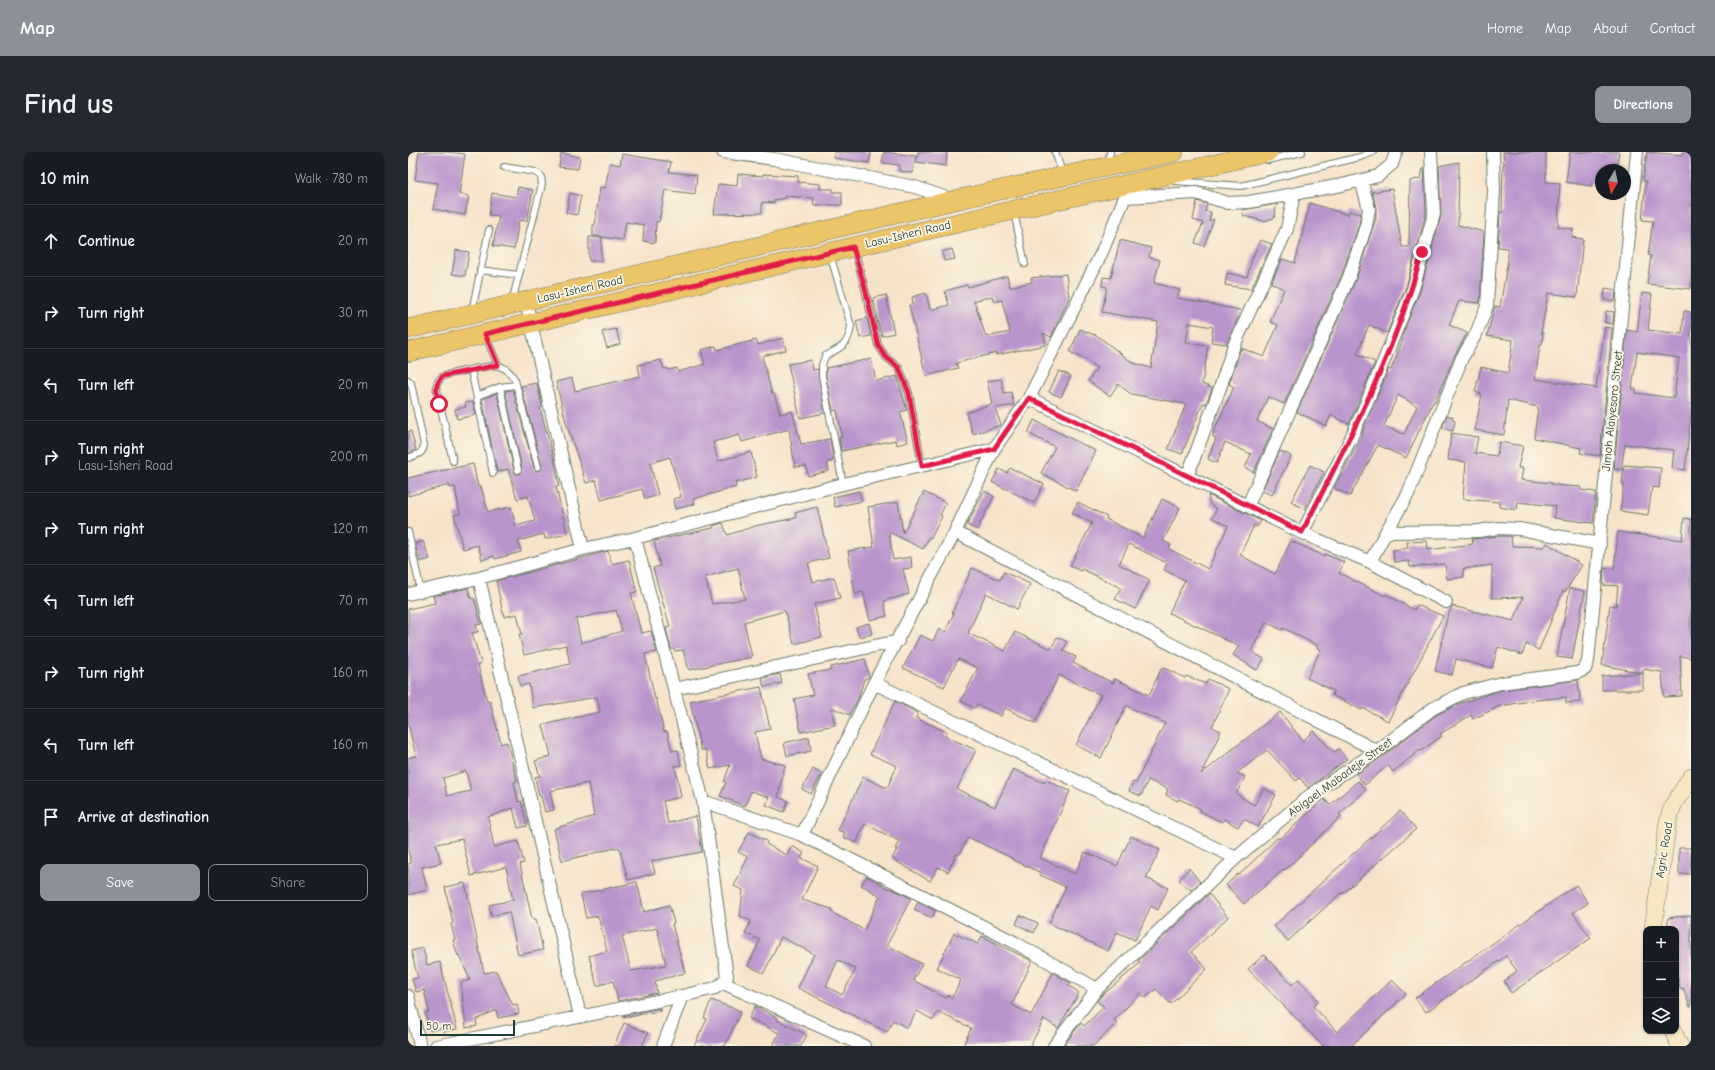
<!DOCTYPE html>
<html lang="en">
<head>
<meta charset="utf-8">
<style>
	:root { --surface:#171b24; --page:#242831; --text:#f1f3f6; --muted:#9ea1a6; --line:#363941; --accent:#8c9099 }
	body { margin:0; font-family:"Comic Neue",sans-serif; background:var(--page); color:var(--text) }
	.controls { position:absolute; right:12px; bottom:12px; display:grid; overflow:hidden; border-radius:8px; box-shadow:0 1px 3px #0004 }
	.controls button { width:36px; height:36px; display:grid; place-items:center; padding:0; border:0; border-bottom:1px solid var(--line); background:var(--surface); color:var(--text); font:20px sans-serif }
	.compass { position:absolute; left:1187px; top:12px; width:36px; height:36px; border-radius:50%; background:var(--surface); box-shadow:0 1px 3px #0004; rotate:189deg }
	.scale { position:absolute; left:12px; bottom:10px; width:95px; box-sizing:border-box; padding-left:4px; border:2px solid #1f3d34; border-top:0; font-size:11px; line-height:14px; white-space:nowrap; color:#1f3d34; -webkit-text-stroke:3px #fcf5e5; paint-order:stroke }
	.stop { position:absolute; width:12px; height:12px; margin:-9px; border:3px solid #e11d48; border-radius:50%; background:#fff }
	.stop.end { background:#e11d48; border-color:#fff; box-shadow:0 1px 4px #0008 }
	.list { margin:0; padding:0; list-style:none }
	h2 { display:flex; justify-content:space-between; align-items:center; height:52px; margin:0; padding:0 16px; font-size:17px }
	h2 small { font-size:13px; font-weight:400; color:var(--muted) }
	.list li { display:grid; grid-template-columns:26px 1fr auto; gap:12px; align-items:center; box-sizing:border-box; height:72px; padding:0 16px; border-top:1px solid var(--line) }
	.list b { display:block; font-size:15px; white-space:nowrap }
	.list p { margin:0; font-size:13px; white-space:nowrap; color:var(--muted) }
	.list em { font-size:13px; font-style:normal; color:var(--muted) }
	.actions { display:flex; gap:8px; padding:12px 16px }
	.actions a { flex:1; padding:9px 0; border:1px solid var(--accent); border-radius:8px; text-align:center; font-size:14px; color:var(--accent) }
	.actions .main { background:var(--accent); color:#fff }
	.icon { flex:none; width:22px; height:22px; fill:none; stroke:currentColor; stroke-width:2; stroke-linecap:round; stroke-linejoin:round }
	.map { position:relative; flex:none; width:1283px; height:894px; overflow:hidden; border-radius:8px }
	header { display:flex; align-items:center; gap:24px; box-sizing:border-box; height:56px; padding:0 20px; background:var(--accent); color:#fff }
	header strong { font-size:19px }
	nav { display:flex; gap:22px; margin-inline-start:auto; font-size:14px }
	.intro { display:flex; align-items:center; justify-content:space-between; box-sizing:border-box; height:96px; padding:0 24px }
	h1 { margin:0; font-size:28px }
	.button { padding:10px 18px; border-radius:8px; background:var(--accent); color:#fff; font-size:14px; font-weight:700 }
	main { display:flex; gap:24px; padding:0 24px }
	aside { flex:1; background:var(--surface); border-radius:8px; box-shadow:0 1px 3px #0004 }
	.map>svg:first-child { display:block }
</style>
</head>
<body>
<header>
<strong>Map</strong>
<nav><a>Home</a><a>Map</a><a>About</a><a>Contact</a></nav>
</header>
<div class="intro"><h1>Find us</h1><a class="button">Directions</a></div>
<main>
<aside>
<h2>10 min<small>Walk · 780 m</small></h2>
<ul class="list">
<li><svg class="icon" aria-label="ahead" viewBox="0 0 24 24"><path d="M12 20V5M6 11l6-6 6 6"/></svg><div><b>Continue</b></div><em>20 m</em></li>
<li><svg class="icon" aria-label="right" viewBox="0 0 24 24"><path d="M7 20v-9h11M14 6l5 5-5 5"/></svg><div><b>Turn right</b></div><em>30 m</em></li>
<li><svg class="icon" aria-label="left" viewBox="0 0 24 24"><path d="M17 20v-9H6M10 6l-5 5 5 5"/></svg><div><b>Turn left</b></div><em>20 m</em></li>
<li><svg class="icon" aria-label="right" viewBox="0 0 24 24"><path d="M7 20v-9h11M14 6l5 5-5 5"/></svg><div><b>Turn right</b><p>Lasu-Isheri Road</p></div><em>200 m</em></li>
<li><svg class="icon" aria-label="right" viewBox="0 0 24 24"><path d="M7 20v-9h11M14 6l5 5-5 5"/></svg><div><b>Turn right</b></div><em>120 m</em></li>
<li><svg class="icon" aria-label="left" viewBox="0 0 24 24"><path d="M17 20v-9H6M10 6l-5 5 5 5"/></svg><div><b>Turn left</b></div><em>70 m</em></li>
<li><svg class="icon" aria-label="right" viewBox="0 0 24 24"><path d="M7 20v-9h11M14 6l5 5-5 5"/></svg><div><b>Turn right</b></div><em>160 m</em></li>
<li><svg class="icon" aria-label="left" viewBox="0 0 24 24"><path d="M17 20v-9H6M10 6l-5 5 5 5"/></svg><div><b>Turn left</b></div><em>160 m</em></li>
<li><svg class="icon" aria-label="arrive" viewBox="0 0 24 24"><path d="M6 21V4h12l-3 4 3 4H6"/></svg><div><b>Arrive at destination</b></div></li>
</ul>
<div class="actions"><a class="main">Save</a><a>Share</a></div>
</aside>
<div class="map">
<svg width="1283" height="894" viewBox="0 0 1283 894">
	<rect width="100%" height="100%" fill="#fcf5e5"/>
	<filter id="ink" filterUnits="userSpaceOnUse"><feTurbulence type="fractalNoise" baseFrequency=".025" numOctaves="2"/><feDisplacementMap in="SourceGraphic" scale="8" xChannelSelector="R" yChannelSelector="G"/><feConvolveMatrix kernelMatrix="1 2 1 2 8 2 1 2 1" color-interpolation-filters="sRGB"/></filter>
	<filter id="wash" filterUnits="userSpaceOnUse"><feTurbulence type="fractalNoise" baseFrequency=".012" numOctaves="4" result="noise"/><feDisplacementMap in="SourceGraphic" scale="16" xChannelSelector="R" yChannelSelector="G"/><feGaussianBlur stdDeviation="0.9" result="paint"/><feColorMatrix in="noise" values="0 0 0 0 0 0 0 0 0 0 0 0 0 0 0 0 0 1.4 0 .05"/><feComposite in="paint" operator="in"/></filter>
	<g filter="url(#wash)">
		<rect width="100%" height="100%" fill="#f6e4ca"/>
		<g id="blocks">
			<!-- building -->
			<path fill="#b895cc" fill-rule="evenodd" d="M11 0H38L57 2 51 42 61 44 57 63 25 57 30 31 7 28Z
				M427 0H463L461 11 426 6Z
				M476 0 508 4 505 21 491 19 492 13 474 11Z
				M510 0H539L538 14 508 10Z
				M1095 0H1138V30L1152 31 1150 75 1165 77 1164 85 1175 87 1169 145 1140 141 1133 181H1135L1134 193H1132L1127 227 1188 236 1197 175 1204 176 1192 304 1172 301 1173 296 1126 286 1130 255 1100 248 1096 283 1067 278 1074 242 1067 240 1073 215 1100 221 1105 188 1079 184 1087 154 1092 155 1100 107V96L1090 95 1092 60 1094 61 1095 13H1096Z
				M1162 0H1211L1208 18H1193V31L1184 29 1183 34 1158 30Z
				M1239 0 1274 3V0H1283V137L1239 132 1243 104 1240 103 1245 69 1234 68 1238 29H1235Z
				M153 1 172 5 170 17 151 15Z
				M214 2 263 10 261 20 289 23 287 42 257 38 251 70 248 69 247 91 235 89 236 73 218 70 215 88 185 84V73H187L192 35 197 36 202 11 212 13Z
				M1051 10 1050 73 1076 80 1072 151 1051 149 1041 173 1059 181 1047 203 1027 250H1025L998 306 970 293 942 344 926 336 954 284 955 278 981 217 983 218 995 187 993 186 1012 139 1033 64 1031 14ZM990 243 1009 254 996 282 976 274Z
				M1015 15H1016L1018 61 998 135 979 181 961 173 949 202 967 210 941 272 923 263 918 274 889 260 948 127 968 66V55L964 40 984 37 994 95H1001L1002 29 1013 26Z
				M330 22 355 24V22L390 24V30L412 32V37H425V40H434V53H405L406 46 378 44V46L366 48V51L354 50V61L306 62 310 32 329 34Z
				M110 35 125 38 119 69 111 68 106 97 85 94 91 64 81 63 84 41 108 45Z
				M162 41 173 44 169 63 158 61Z
				M789 49 799 52 797 59 803 60 801 69 806 67 796 94 787 91 795 71 785 68Z
				M902 51 940 63 941 59 953 62 951 72 934 122 876 252 860 245 849 269 865 277 846 320 837 316 843 302 817 290 809 311 800 307 808 286 805 285V281L826 235 821 232 833 196 856 205 870 173 862 170 876 137 863 131 874 107 887 111Z
				M869 52 866 66 856 69 836 64 834 58Z
				M181 85H194L193 109H181Z
				M712 88 743 96 741 105 752 108 746 131 772 138 769 146 832 158 830 166 818 192 803 190 805 175 781 171 778 191 800 194 794 232 804 236 798 252 795 251 774 302 760 297 778 252 723 242 710 232 702 244 680 229 689 216 678 208 662 200 672 177 686 183 687 182 725 211 743 216 750 170 694 160 699 135 694 134 695 125 703 126Z
				M852 88 864 92 843 137 817 133 819 121 839 125 844 107Z
				M544 97 547 107 536 109 534 100Z
				M48 98 61 100 57 124 44 122Z
				M658 122 661 146 643 185 635 181 638 193 588 203V201L548 211 550 216 518 224 501 153 505 152 504 145 518 141 522 158 541 153 537 139 559 133 560 135 599 124 602 135 624 130 623 126ZM584 144 586 150 594 148 602 180 578 185 566 149Z
				M1197 136 1208 138 1207 149 1196 148Z
				M1234 141 1244 142 1240 178 1274 182 1276 159 1283 160V264L1277 318 1264 316 1266 298 1217 292 1213 318 1206 317 1219 178 1229 180ZM1229 200 1271 206 1266 246 1228 241V237H1224Z
				M478 143 486 181 474 184 468 164H469L465 146Z
				M1198 159 1206 160 1205 172 1197 171Z
				M459 166 463 184 452 186 448 169Z
				M208 177 212 192 199 196 194 180Z
				M375 186 378 198 354 204 364 242 366 241 372 262 384 259 393 292 422 287 425 309 419 310 421 319 400 324 398 314 387 315 381 277 334 290 332 283 305 290 310 309 343 300 349 325 327 331 328 335 285 347 287 352 267 357 265 347 273 345 262 305 242 311 250 343 237 347 234 337 193 348 188 328 178 331 158 270 148 230 164 226 167 239 232 224 230 213 253 208 256 217 259 216 260 218 269 216 270 220 297 212 293 198 308 194 309 198 348 188 350 193Z
				M463 207 468 229 489 224 499 258 492 260 500 290 489 293 488 288 433 299 431 286 434 285 429 258 425 259 418 224V216Z
				M403 208 405 218 410 217 417 261 392 266 380 212Z
				M651 219 663 224 653 245 641 240Z
				M593 227 596 241 603 240 606 253 587 256 593 273 565 282 558 261 584 252 579 229Z
				M129 231 134 255 132 256 147 311 151 334 148 335 159 382 137 387 136 382 110 389 113 400 87 407 86 404 74 408 70 393 55 397 46 363 52 362 47 335 42 336 41 333 0 344V326L65 312 70 335 73 334 80 360 103 355 108 374 127 369 120 344 109 347 100 317 89 320 74 247 89 241 106 319 108 322H111L114 317 97 239 105 238 126 316 128 319H132L134 314 113 234Z
				M65 250 68 263 49 267 47 257 58 255 57 251Z
				M1039 263 1045 265 1044 268 1047 269 1045 279 1034 276Z
				M626 268 688 299 668 339 633 321 647 295 620 281Z
				M3 279 8 298 0 301V280Z
				M1043 281 1070 285 1067 301 1089 304 1091 290 1115 294 1110 316H1115L1113 328 1144 331V333L1173 335V338L1188 340 1185 371 1146 366 1147 354 1110 350 1109 358 1091 355V350L1055 347 1058 310 1040 308Z
				M872 299 883 304 864 343 854 339Z
				M902 313 916 320 897 357 883 350Z
				M1216 313 1253 316 1251 336 1244 335 1240 363 1212 359 1216 332H1214Z
				M602 316 636 332 626 351 584 330 591 317 599 321Z
				M451 339 454 349 427 355 425 345Z
				M576 339 586 344 569 378 559 373Z
				M516 340 538 351 532 363 534 364 523 386 521 385 515 397 481 380 485 408 503 405 504 416 495 417 501 442 476 449 479 464 462 468 455 440 447 442 440 399 466 395 460 355 490 350 495 381Z
				M800 343 853 369 849 375 846 373 832 403 867 422 883 389 916 404 917 402 936 410 931 421 977 444 978 442 1006 458 1009 453 1035 464 980 569 955 556 954 558 924 543 926 539 899 526 913 497 909 496 910 494 875 476 874 478 858 470 843 499 856 507 849 518 825 503 831 494 761 461 777 428 756 418 759 411 721 392 711 412 742 428 727 457 707 447 713 436 674 417 673 419 662 414 684 371 664 361 670 350 699 365 698 367 735 386 754 347 772 356 755 389 763 393 761 397 800 417 820 374 804 366 809 357 802 353Z
				M409 355 421 406 400 411 405 430 426 425 432 446 406 452 414 485 386 492 377 459 336 470 344 505 281 518 275 498 267 499 266 497H263L258 476 262 475 245 416 252 414 246 389 305 376V374L315 371 319 383 351 373 388 366 387 361ZM330 416 337 447 304 452 297 425Z
				M1276 366 1283 367V506L1272 504 1274 544 1256 545 1254 520 1235 517V521L1194 513 1202 453 1208 454 1210 434 1195 433 1196 416 1206 417 1210 380 1274 388Z
				M1090 384H1103L1104 394 1136 395 1139 391 1174 413 1157 440 1155 439 1131 498 1118 492 1114 503 1090 495 1084 516 1048 507 1044 523 1027 519 1039 466 1044 454 1106 469 1115 445 1084 446V413L1055 417 1056 425 1039 427 1037 412 1002 415 1001 409 986 410 985 398 1000 396 999 390 1019 389 1020 398 1065 392 1064 387Z
				M15 389 22 407 12 410 7 392Z
				M200 399 204 412 221 408 229 440 223 441 233 481 243 479 249 500 237 502 247 547 248 546 256 580 259 579 264 599 270 598 273 613 267 614 273 645 255 649 260 671 288 664 294 700 244 709 247 721 220 728 211 695 154 709 146 677 186 664 180 631 142 639 146 658 137 660 133 644H131L127 625 132 624 127 609 143 604 135 573 192 560 189 545 125 556 121 532 112 534 110 524 162 512 158 493 116 503 111 482H114L109 462 96 465 88 429ZM208 458 214 479 173 491 168 467Z
				M564 416 592 428 596 420 622 432 609 457 578 441 560 481 597 499 607 480 643 497 649 485 659 490 655 499 668 505 665 511 705 531 707 527 741 543 754 515 777 526 778 524 798 532 800 527 821 537 804 575 813 579 793 622 872 560 895 589 905 579 926 600 931 597 939 607 900 636 892 626 888 629 859 598 829 621 837 625 828 642 846 653 856 636 868 643 850 675 836 667 830 675 816 667 814 670 792 659 793 657 771 647 770 649 758 643 760 637 740 628 733 644 721 639 725 630 728 631 757 571 718 554 693 606 668 593 693 543 651 523 627 571 597 556 593 564 569 552 567 556 553 549 570 516 550 507 536 535 495 516 512 483 525 489 531 477 537 480 546 461H544Z
				M60 436 63 447 66 446 73 472 68 473 70 480 64 481 73 511 70 513 74 530 79 549H82L93 592 99 590 109 629 106 630 110 650 113 649 119 674 110 676 105 656 80 665 86 695 110 689 116 711 112 712 124 767H128L135 798 110 803 101 760 83 764 81 753 105 748 98 715 63 724 54 687 28 692 33 711 14 715 19 738 0 743V712L3 711 0 698V606L8 604 0 571V457L27 451 25 444ZM58 619 63 639 39 644 35 626Z
				M1162 436 1177 439 1164 507 1149 505Z
				M461 471 464 482 451 485 448 475Z
				M457 507 461 525 456 527 450 547 441 563 423 555 427 573 393 580 386 547 405 543 400 522 423 518V515Z
				M1235 521V538H1194V524Z
				M372 522 374 531 356 535 354 526Z
				M1170 528 1172 550 1158 551V545L1128 548 1092 554 1065 567 1063 563 1032 582 1034 584 1013 599 1012 598 985 620 980 613 957 633 948 622 974 605 1028 563 1053 551 1094 538Z
				M353 535 362 577 347 580 353 607 377 613 370 645 380 649 376 660 358 653 361 645 343 639 337 654 312 644 318 631 316 630 322 613 302 617 298 598H293L282 549Z
				M487 549 510 561 508 566 539 580 537 584 568 598 549 637 587 655 605 617 636 631 637 628 662 639 632 706 667 722 677 700 709 714 723 684 752 698 738 726 760 736 750 758 743 754 727 788 709 780 700 799 641 771 658 735 632 723 633 721 604 707V706L560 685 551 703 548 702 540 720 530 715 522 729 484 707 489 697H487L491 689 457 672 448 691 435 685 437 681 430 678 455 625 479 636 489 614 462 602Z
				M401 585 403 599 379 604 376 591Z
				M405 617 414 622 403 642 394 637Z
				M950 629 958 638 931 662 933 664 877 718 876 717 836 752 818 733 830 722 831 723 869 686H873L916 647 922 653Z
				M992 659 1008 677 934 742 933 741 880 789 866 774Z
				M341 680 359 689 358 692 379 703 384 694 396 701 393 706 410 714 394 748 424 757 423 760 456 778 472 744 453 733 459 724 481 737 482 736 503 746 479 793 514 812 505 828 538 846 540 843 544 846 553 828 529 816 546 781 570 792 574 784 624 809 604 853 623 863 645 821 663 831 660 833 670 840V843L650 876 636 867 622 894H555L563 876 530 860 525 868 509 859 499 876 485 868 479 880 390 836 406 802 373 785 356 821 340 814 352 788 337 781 343 769 332 764 335 738 326 734 340 705 330 700ZM430 808 448 817 434 843 418 834Z
				M1271 696H1283V722H1271Z
				M781 716 792 730 783 738 771 728Z
				M229 730 236 760 261 753 266 771 264 772 277 821 247 829 249 841 210 849 205 829 189 834 181 804 199 799 190 764 178 766 173 742ZM249 776 258 813 223 819 214 784Z
				M57 731 76 821 88 819 105 853 109 852 111 862 90 866 88 858 68 868 69 874 58 876 53 830 62 828 51 803 50 804 45 788H47L43 772 45 771 37 735Z
				M1168 733 1180 751 1165 761 1183 786 1103 841 1096 829 1109 819 1098 804 1018 860 1007 846Z
				M801 742 820 765 783 800 799 817 763 852 748 837 737 846 733 841 706 868 709 871 685 894H655L673 871 676 874 696 855 689 849 695 842 703 836 732 811 730 809Z
				M510 750 527 759 524 766 506 758Z
				M612 763 630 771 626 781 608 772Z
				M1283 763V855H1282L1275 836 1272 837 1270 826H1268V777H1260V766Z
				M15 796 19 813 32 810 49 877 36 880 35 876 22 879 17 861 21 860 16 838 8 840 4 827 10 826 3 799Z
				M856 803 884 833 890 827 911 849 905 854 929 880 984 828 998 842 943 894H915L840 817Z
				M303 848 333 859 317 894H286L299 867 296 866Z
				M347 854 370 866 369 868 399 883 393 894H365L371 881 341 866Z
				M252 856V859L215 866 214 864Z
				M216 871 240 881 234 894H206Z"/>
		</g>
	</g>
	<g filter="url(#ink)">
		<use href="#blocks" fill-opacity="0" stroke="#6a7768" stroke-width="1"/>
		<g fill="none" stroke-linecap="round" stroke-linejoin="round">
			<!-- lane casing -->
			<g stroke="#6a7768" stroke-width="8">
				<path id="lane" d="M647 0 655 23
					M860 8 894 0
					M700 12 702 0
					M96 15 127 20 133 24 134 32 104 150
					M767 29 833 34 952 5 965 0
					M606 60 617 112
					M446 96 457 137 470 193 478 205 491 216 501 241 514 314
					M422 102 443 174C440 194 434 195 417 204L414 213V224L435 332
					M72 118 111 123
					M64 159 81 78
					M77 183 90 213
					M63 218 85 321
					M0 228 3 231 16 293C15 302 9 303 0 306
					M92 235 110 318
					M69 244 92 235 108 233
					M45 309 28 235C29 231 30 228 34 225 38 222 86 212 91 214 99 216 103 221 107 228L130 315
					M0 380 13 440"/>
			</g>
			<!-- street casing -->
			<g stroke="#6a7768" stroke-width="14">
				<path id="street" d="M315 0 366 7 507 35 545 48
					M717 45 788 41 820 51 841 50 934 33 970 24 984 12 988 0
					M118 150 175 397
					M621 246 894 381 962 410 978 380 1071 379 1090 376 1111 377 1192 392
					M779 325 812 236 825 196 879 77 886 42
					M840 353 941 125 958 74 961 57 953 28
					M547 380 969 599
					M978 380 1000 342 1054 206 1068 182 1079 154 1086 39 1085 0
					M894 381 942 288 959 250 1005 137 1026 62 1023 0
					M227 386 295 649 319 825 315 831
					M962 410 1038 450
					M71 426 172 864
					M0 442 71 426 175 397 227 386 435 332 586 297
					M466 531 828 706
					M266 537 490 489
					M295 649 394 683 606 790 689 837
					M394 683 466 531 547 380 586 297 621 246 693 102 717 45 718 32
					M0 844 12 894
					M28 894 274 844 307 836 315 831 456 894
					M255 894 274 844
					M646 894 689 837 828 706 901 644 969 599 1024 557 1055 541 1093 531 1169 521 1177 517 1180 509 1229 0"/>
			</g>
			<!-- secondary casing -->
			<g stroke="#6a7768" stroke-width="18">
				<path id="secondary" d="M1245 777 1260 669 1265 653 1283 625
					M1265 879 1272 894"/>
			</g>
			<!-- primary casing -->
			<g stroke="#6a7768" stroke-width="20">
				<path id="primary" d="M0 177 547 48 766 0
					M0 200 445 95 860 0"/>
			</g>
			<!-- lane -->
			<use href="#lane" stroke="#fff" stroke-width="6"/>
			<!-- street -->
			<use href="#street" stroke="#fff" stroke-width="12"/>
			<!-- secondary -->
			<use href="#secondary" stroke="#f7e8c3" stroke-width="17"/>
			<!-- primary -->
			<use href="#primary" stroke="#ecc569" stroke-width="19"/>
		</g>
	</g>
	<g fill="none" stroke-linecap="round" stroke-linejoin="round" filter="url(#ink)">
		<!-- route -->
		<path stroke="#e11d48" stroke-width="5" d="M31 252C29 241 25 233 35 224L90 213 77 182 445 95 457 136 470 193 478 205 491 216 501 241 514 314 586 297 621 246 894 380C940 291 988 199 1014 100"/>
	</g>
	<g text-anchor="middle" dominant-baseline="central" stroke-width="3.5" stroke-linejoin="round" paint-order="stroke">
		<!-- street labels -->
		<g font-size="12" fill="#1f3d34" stroke="#fcf5e5">
			<text transform="translate(500 82) rotate(-13)">Lasu-Isheri Road</text>
			<text transform="translate(172 137) rotate(-13)">Lasu-Isheri Road</text>
			<text transform="translate(1204 259) rotate(-84)">Jimoh Alaiyesoro Street</text>
			<text transform="translate(932 625) rotate(-36)">Abigael Mabadeje Street</text>
			<text transform="translate(1256 698) rotate(-81)">Agric Road</text>
		</g>
	</g>
</svg>
<div class="controls">
<button>+</button>
<button>−</button>
<button><svg class="icon" aria-label="layers" viewBox="0 0 24 24"><path d="M12 4l9 5-9 5-9-5zM3 14l9 5 9-5"/></svg></button>
</div>
<svg class="compass" viewBox="-18 -18 36 36"><path d="M0-13l5 13h-10z" fill="#e53935"/><path d="M0 13l5-13h-10z" fill="#9ea1a6"/></svg>
<div class="scale">50 m</div>
<div class="stop" style="left:31px;top:252px"></div>
<div class="stop end" style="left:1014px;top:100px"></div>
</div>
</main>
</body>
</html>
